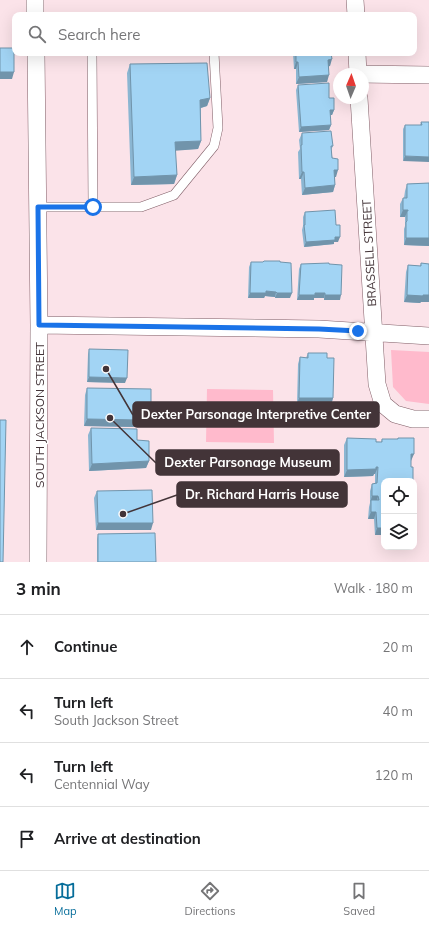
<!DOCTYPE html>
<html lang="en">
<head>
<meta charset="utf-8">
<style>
	:root { --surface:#fff; --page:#f6f6f6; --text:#202124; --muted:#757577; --line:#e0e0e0; --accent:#066d9a }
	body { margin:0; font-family:Mulish,sans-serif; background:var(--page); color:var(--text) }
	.controls { position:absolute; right:12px; bottom:12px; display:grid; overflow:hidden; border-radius:8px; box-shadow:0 4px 16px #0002 }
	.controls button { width:36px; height:36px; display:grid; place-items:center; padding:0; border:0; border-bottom:1px solid var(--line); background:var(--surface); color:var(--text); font:20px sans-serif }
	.compass { position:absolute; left:333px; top:68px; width:36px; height:36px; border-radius:50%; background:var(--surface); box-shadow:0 4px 16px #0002; rotate:2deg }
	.stop { position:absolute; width:12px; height:12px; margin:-9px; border:3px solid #1a73e8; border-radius:50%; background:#fff }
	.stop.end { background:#1a73e8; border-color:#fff; box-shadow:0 1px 4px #0008 }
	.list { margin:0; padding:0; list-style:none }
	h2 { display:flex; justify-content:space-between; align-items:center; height:52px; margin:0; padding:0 16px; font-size:17px }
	h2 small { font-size:13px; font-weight:400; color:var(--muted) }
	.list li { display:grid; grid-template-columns:26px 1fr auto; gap:12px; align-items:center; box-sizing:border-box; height:64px; padding:0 16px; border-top:1px solid var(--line) }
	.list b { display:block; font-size:15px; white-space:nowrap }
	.list p { margin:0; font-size:13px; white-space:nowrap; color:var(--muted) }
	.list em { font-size:13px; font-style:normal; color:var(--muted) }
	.icon { flex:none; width:22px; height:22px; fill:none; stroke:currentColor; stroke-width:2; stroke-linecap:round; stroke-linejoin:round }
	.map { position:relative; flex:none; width:429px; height:562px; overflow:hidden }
	.search { position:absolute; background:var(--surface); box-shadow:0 4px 16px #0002; left:12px; right:12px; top:12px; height:44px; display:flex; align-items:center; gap:10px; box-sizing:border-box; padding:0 14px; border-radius:8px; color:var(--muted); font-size:15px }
	.sheet { height:308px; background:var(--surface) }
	nav { display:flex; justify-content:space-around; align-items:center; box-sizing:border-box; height:56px; border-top:1px solid var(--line); background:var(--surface); font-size:11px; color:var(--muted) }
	nav a { display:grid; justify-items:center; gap:2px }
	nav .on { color:var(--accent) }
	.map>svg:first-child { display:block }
</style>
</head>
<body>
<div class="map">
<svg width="429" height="562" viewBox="0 0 429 562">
	<rect width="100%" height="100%" fill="#fbe3e9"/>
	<!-- green -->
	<path fill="#ffbacc" d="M391 350 429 352V404L406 401 393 387Z
		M207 389 273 390 274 443 206 442Z"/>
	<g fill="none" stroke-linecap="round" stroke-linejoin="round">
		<!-- service casing -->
		<g stroke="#805e67" stroke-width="10">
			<path id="service" d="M92 53 93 207H141L174 195 214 146 218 128 214 53
				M38 207H93"/>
		</g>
		<!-- minor casing -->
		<g stroke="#805e67" stroke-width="18">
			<path id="minor" d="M35 0V15
				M355 0 356 15
				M36 53 39 325 38 562
				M357 53 358 74
				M358 74 429 75
				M359 98 377 384 383 404 395 414 413 419H429
				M39 325 319 329 429 336"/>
		</g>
		<!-- service -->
		<use href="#service" stroke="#fff" stroke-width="9"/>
		<!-- minor -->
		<use href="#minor" stroke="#fff" stroke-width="17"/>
	</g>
	<!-- wall -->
	<path fill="#8bb6d2" d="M293 53H331L330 66H329L327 82 296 84V69H294Z
		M130 64 210 98 207 106 201 108V141L198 149 175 150 177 175 174 184 131 185 127 73Z
		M298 85 329 98 334 110 332 115H330L331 125 329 130 299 132 296 90Z
		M421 122H429L403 161V129L405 125H420Z
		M302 133 333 146 331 150 336 177H335V185L333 192 302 195 301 179H299L298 152 300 149 299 140Z
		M429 183V246L404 245V229L405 226V217H400V204L403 198H404L405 191 407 184Z
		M305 212 336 225 338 242H334V244L304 247 302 230 303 226V217Z
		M251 262H280L290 298H275V297L265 296 264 298H248L249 267Z
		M421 263 429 264V302H421L420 303 404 302 406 272 408 265 420 266Z
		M301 264H329L340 300H324V298H314V300H297L299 269Z
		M89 349 125 383 87 382 88 354Z
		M308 353 327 358 333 398 331 405 297 404 298 364 300 357 306 358Z
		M87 388 151 404 149 411H139V420L136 427 84 426 85 395Z
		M91 428 137 440 149 461 146 468 89 471 88 435Z
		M347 438 381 442 382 439H397L398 438 384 535H375L374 519H368L369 507 370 503V491L372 484H375V474H374L373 476 344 477V445Z
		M97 491 151 530H96L94 498Z
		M98 534 156 562H97V539Z"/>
	<!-- shaded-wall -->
	<path fill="#7194ab" d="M332 59 330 66 326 67 328 60Z
		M296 62H298L296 69H294Z
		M0 72H14L12 79H0Z
		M329 75 327 82 296 84 299 77Z
		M210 98 207 106 197 109 200 100Z
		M330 110H334L332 115H328Z
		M331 125 329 130 299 132 301 127Z
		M201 141 198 149 172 151 175 142Z
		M405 156 429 157V162L403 161Z
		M334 170H338L336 177H331Z
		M302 172H304L301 179H299Z
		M177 175 174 184 131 185 134 177Z
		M335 185 333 192 302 195 305 188Z
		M403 210H408L405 217H400Z
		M335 237H340L338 242H334V244L304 247 306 242Z
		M406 238H429V246L404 245Z
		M266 291 276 292 275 297 265 296 264 298H248L250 293Z
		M277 293H292L290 298H275Z
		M315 293H325L324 298H314V300H297L299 295Z
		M325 295H341L340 300H324Z
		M407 295H429V302H421L420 303 404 302Z
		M89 377 127 378 125 383 87 382Z
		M299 398H333L331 405 297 404Z
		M139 404H151L149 411H136Z
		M87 419 139 420 136 427 84 426Z
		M411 454H414L411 461Z
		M149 461 146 468 89 471 92 464Z
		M378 467 375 474H374L373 476 344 477 347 470Z
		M372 496H378L376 503 371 500 370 503Z
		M371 512H376L374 519H368Z
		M98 523H153L151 530H96Z
		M377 528H384V535H375Z"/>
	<!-- building -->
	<path fill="#a2d4f4" stroke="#7194ab" d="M0 48H14V72H0Z
		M296 53H331L332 59 328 60 329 75 299 77 298 62H296Z
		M207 63 210 98 200 100 201 141 175 142 177 175 134 177 130 64Z
		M329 83V98H334V110H330L331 125 301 127 298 85Z
		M421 122H429V157L405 156V125H422Z
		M331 131 333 146H331L332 158 338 159V170H334L335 185 305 188 304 172H302L301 145H302V133Z
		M429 183V238H406V222L407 221V211H408V210H403V198H407V184Z
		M335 210 336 225H340V237H335V240L306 242 304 225H305V212Z
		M264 261H280V262L291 263 292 293H277L276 292 266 291V293H250L251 262H263Z
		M329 263V264L342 265 341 295H325V293H315V295H299L301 264Z
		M421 263 429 264V295H423V296L407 295 408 265 421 266Z
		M89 349 128 350 127 378 89 377Z
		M308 353H327V358H334L333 398H299L300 357 308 358Z
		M87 388 151 389V404H139V420L87 419Z
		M0 420H6L3 562H0Z
		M91 428 137 429V440L149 441V461L92 464Z
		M347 438 376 439V442H382V439H398V438H414V454H411V467H413V481H384V528H377L376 512H371V500H379L378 496H372V484L377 483 378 467H376V469L347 470Z
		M152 490 153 523H98L97 491Z
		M155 533 156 562H98V534Z"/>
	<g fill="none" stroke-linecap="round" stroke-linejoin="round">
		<!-- route -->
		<path stroke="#1a73e8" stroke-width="5" d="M93 207H38L39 325 319 329 358 331"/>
	</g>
	<g text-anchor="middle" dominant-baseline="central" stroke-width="3" stroke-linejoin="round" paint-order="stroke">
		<!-- street labels -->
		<g font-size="12" fill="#433438" stroke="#fff">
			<text transform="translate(369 253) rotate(-93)">BRASSELL STREET</text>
			<text transform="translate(39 415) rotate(-90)">SOUTH JACKSON STREET</text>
		</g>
	</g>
	<!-- callouts -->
	<path fill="none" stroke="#433438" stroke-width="1.5" d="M106 369L133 415M110 418L156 463M123 514L177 495"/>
	<g fill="#433438" stroke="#fff" stroke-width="1.5">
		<circle cx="106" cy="369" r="4"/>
		<circle cx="110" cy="418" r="4"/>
		<circle cx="123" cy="514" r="4"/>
	</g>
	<g fill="#433438" stroke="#433438" stroke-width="1.5">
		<rect x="133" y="402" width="246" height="25" rx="4"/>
		<rect x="156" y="450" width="183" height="25" rx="4"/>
		<rect x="177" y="482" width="170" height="25" rx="4"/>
	</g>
	<g font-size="13" text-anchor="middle" font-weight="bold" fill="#fff">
		<text x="256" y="419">Dexter Parsonage Interpretive Center</text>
		<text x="248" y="467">Dexter Parsonage Museum</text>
		<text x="262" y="499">Dr. Richard Harris House</text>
	</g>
</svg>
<div class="controls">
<button><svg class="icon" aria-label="locate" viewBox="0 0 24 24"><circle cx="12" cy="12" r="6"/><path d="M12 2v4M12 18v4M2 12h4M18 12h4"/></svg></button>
<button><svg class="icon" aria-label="layers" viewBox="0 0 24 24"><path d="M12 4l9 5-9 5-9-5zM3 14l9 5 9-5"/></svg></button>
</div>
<svg class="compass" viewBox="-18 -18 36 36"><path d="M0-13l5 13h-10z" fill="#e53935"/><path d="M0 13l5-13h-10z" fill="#757577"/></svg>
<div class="stop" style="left:93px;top:207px"></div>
<div class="stop end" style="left:358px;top:331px"></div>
<div class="search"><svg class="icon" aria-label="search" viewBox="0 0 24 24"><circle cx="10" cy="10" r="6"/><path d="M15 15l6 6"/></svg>Search here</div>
</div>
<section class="sheet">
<h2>3 min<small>Walk · 180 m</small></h2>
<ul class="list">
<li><svg class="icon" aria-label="ahead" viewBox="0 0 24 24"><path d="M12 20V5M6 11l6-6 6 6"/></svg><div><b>Continue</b></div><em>20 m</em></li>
<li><svg class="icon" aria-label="left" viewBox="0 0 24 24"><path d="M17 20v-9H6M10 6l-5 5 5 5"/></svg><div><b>Turn left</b><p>South Jackson Street</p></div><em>40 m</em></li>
<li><svg class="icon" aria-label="left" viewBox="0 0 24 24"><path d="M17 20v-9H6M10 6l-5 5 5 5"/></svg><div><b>Turn left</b><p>Centennial Way</p></div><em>120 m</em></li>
<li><svg class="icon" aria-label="arrive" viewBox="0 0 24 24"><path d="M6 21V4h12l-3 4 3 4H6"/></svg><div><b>Arrive at destination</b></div></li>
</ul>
</section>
<nav>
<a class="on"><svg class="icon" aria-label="map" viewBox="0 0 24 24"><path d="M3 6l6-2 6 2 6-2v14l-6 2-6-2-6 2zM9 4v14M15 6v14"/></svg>Map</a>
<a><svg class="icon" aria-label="directions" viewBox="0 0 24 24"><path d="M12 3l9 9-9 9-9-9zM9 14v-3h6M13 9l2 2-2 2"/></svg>Directions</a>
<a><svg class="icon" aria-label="saved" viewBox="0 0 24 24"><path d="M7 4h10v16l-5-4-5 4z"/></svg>Saved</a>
</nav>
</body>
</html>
